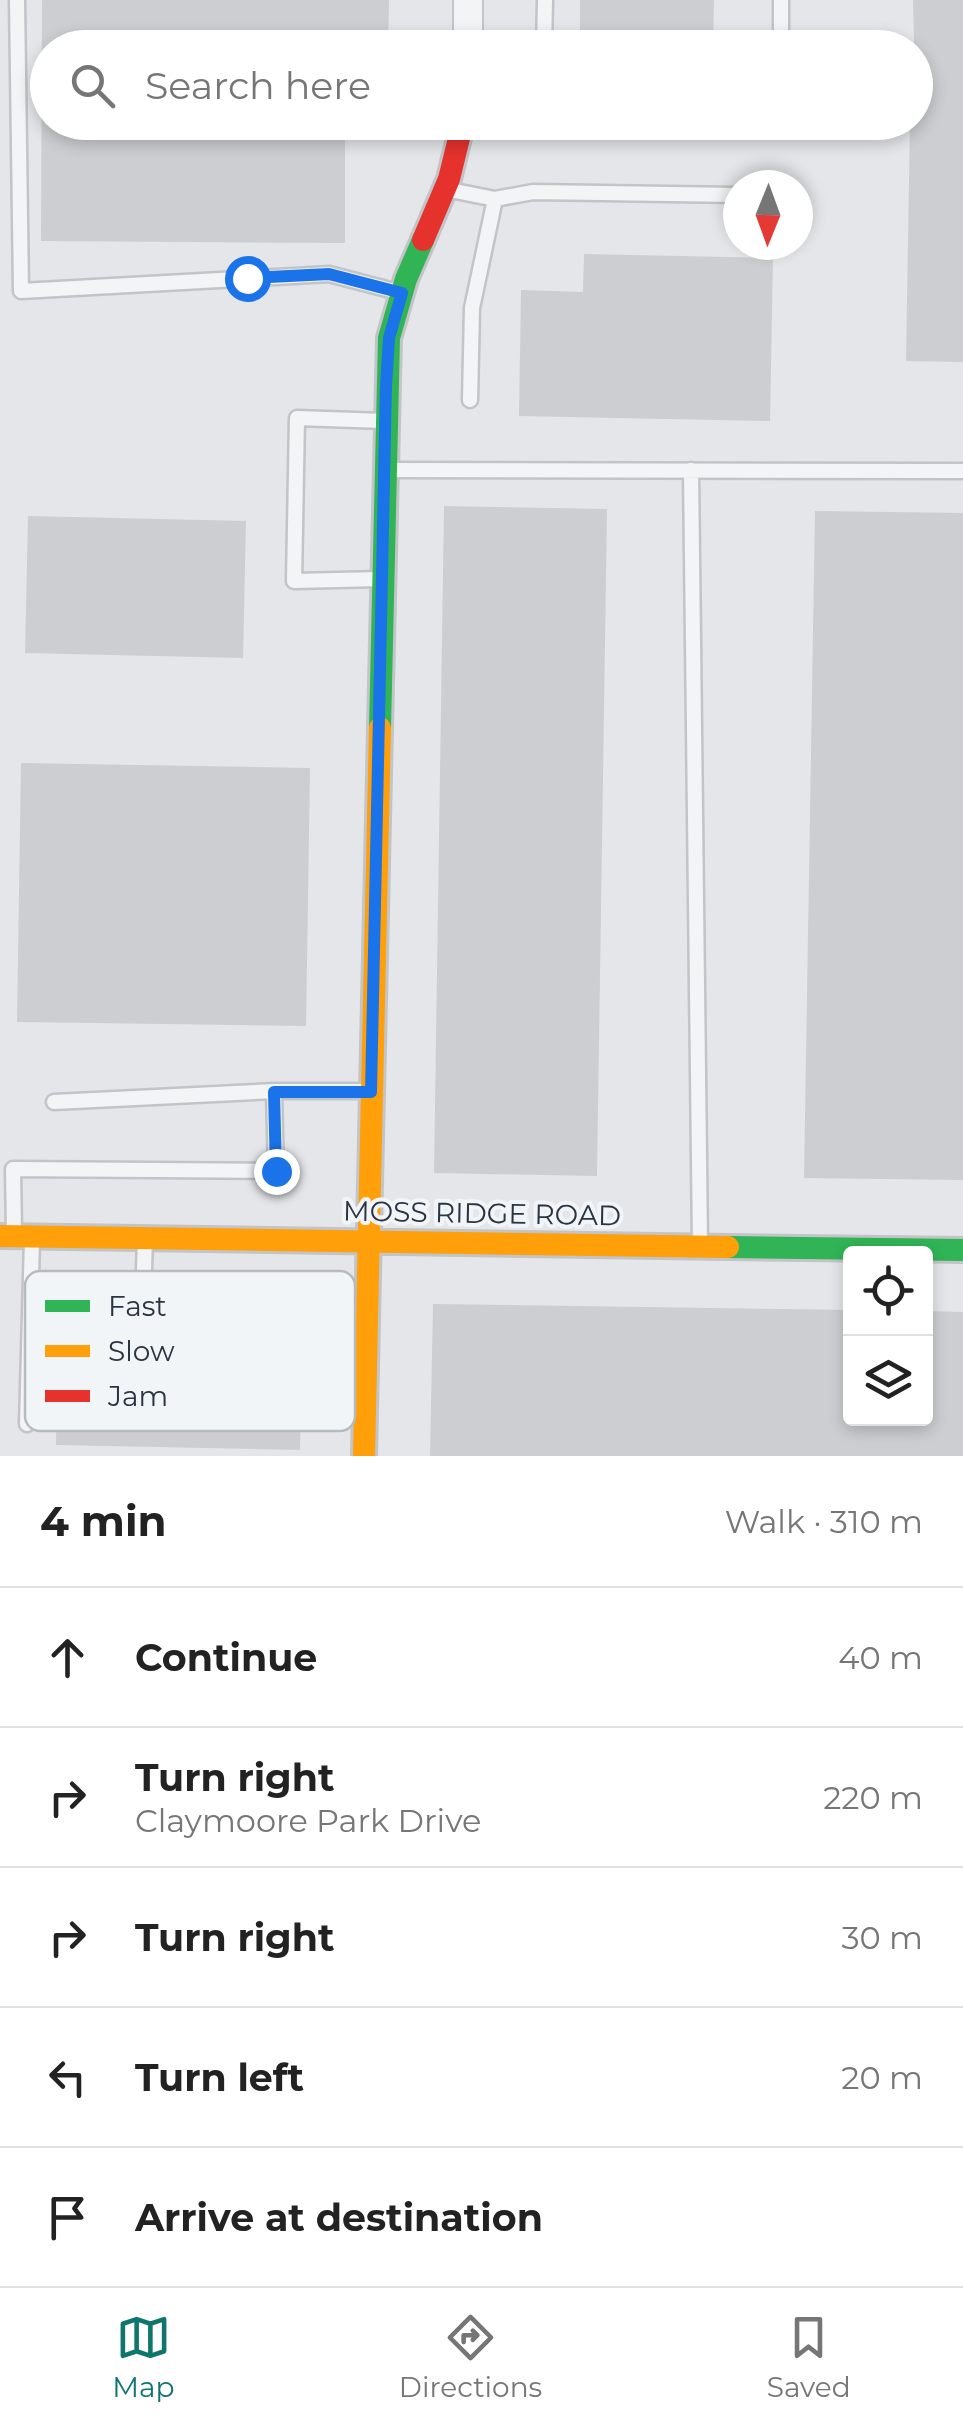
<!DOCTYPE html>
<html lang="en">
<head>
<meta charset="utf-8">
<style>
	:root { --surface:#fff; --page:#f6f6f6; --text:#222; --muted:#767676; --line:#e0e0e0; --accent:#0f766e }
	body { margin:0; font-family:Montserrat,sans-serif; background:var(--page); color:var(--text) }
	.controls { position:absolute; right:30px; bottom:30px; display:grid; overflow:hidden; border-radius:10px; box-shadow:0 5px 15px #0003 }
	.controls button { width:90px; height:90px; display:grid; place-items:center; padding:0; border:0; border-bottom:2px solid var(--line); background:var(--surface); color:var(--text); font:50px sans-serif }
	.compass { position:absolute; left:723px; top:170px; width:90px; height:90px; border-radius:50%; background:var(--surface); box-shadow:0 5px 15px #0003; rotate:181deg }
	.stop { position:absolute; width:30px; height:30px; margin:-22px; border:8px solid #1a73e8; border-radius:50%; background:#fff }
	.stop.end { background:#1a73e8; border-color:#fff; box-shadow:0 2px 10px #0008 }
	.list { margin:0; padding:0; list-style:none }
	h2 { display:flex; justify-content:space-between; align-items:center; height:130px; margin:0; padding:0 40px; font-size:42px }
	h2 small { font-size:32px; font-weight:400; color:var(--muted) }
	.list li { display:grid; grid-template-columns:65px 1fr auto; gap:30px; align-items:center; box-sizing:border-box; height:140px; padding:0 40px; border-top:2px solid var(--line) }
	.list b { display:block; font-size:38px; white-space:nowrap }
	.list p { margin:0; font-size:32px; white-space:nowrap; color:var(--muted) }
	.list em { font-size:32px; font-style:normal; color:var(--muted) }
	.icon { flex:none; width:55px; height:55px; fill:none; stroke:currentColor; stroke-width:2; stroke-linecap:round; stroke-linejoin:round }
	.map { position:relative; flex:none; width:963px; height:1456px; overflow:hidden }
	.search { position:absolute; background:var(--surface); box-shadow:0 5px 15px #0003; left:30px; right:30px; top:30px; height:110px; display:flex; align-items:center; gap:25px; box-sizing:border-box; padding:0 35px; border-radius:55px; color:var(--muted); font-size:38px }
	.sheet { height:830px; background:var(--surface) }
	nav { display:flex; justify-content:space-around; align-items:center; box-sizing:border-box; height:140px; border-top:2px solid var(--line); background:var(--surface); font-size:28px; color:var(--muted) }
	nav a { display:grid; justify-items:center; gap:5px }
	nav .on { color:var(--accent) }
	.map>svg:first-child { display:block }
</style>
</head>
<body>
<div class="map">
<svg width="963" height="1456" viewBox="0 0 963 1456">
	<rect width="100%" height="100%" fill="#e4e6e9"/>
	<!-- building -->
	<path fill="#ccced1" d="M42 0H389L388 48H48V122H345V243L41 241Z
		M580 0H714L713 48H580Z
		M913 0H963V362L906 361 910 122H916Z
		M584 254 773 258 770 421 519 416 521 290 583 292Z
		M444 506 607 509 597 1176 434 1173Z
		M815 511 963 513V1180L804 1178Z
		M28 516 246 521 243 658 25 653Z
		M21 763 310 768 306 1026 17 1022Z
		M58 1302 107 1303 106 1372 163 1373 164 1337 302 1340 300 1450 56 1445Z
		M433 1304 850 1310V1418H926V1311L963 1312V1456H430Z"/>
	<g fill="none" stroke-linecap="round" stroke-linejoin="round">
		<!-- lane casing -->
		<g stroke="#c2c4c7" stroke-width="19">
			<path id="lane" d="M17 0 21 291 329 274 402 293
				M781 0V48
				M544 48 545 0
				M445 189 495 199 533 192 738 195
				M470 400 472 308 495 199
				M390 470 963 471
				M691 470 700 1245
				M381 579 294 581 297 418 384 421
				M54 1102 274 1091
				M14 1234 13 1169 276 1171 274 1091H370
				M145 1239 143 1299 284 1301
				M27 1424 32 1239"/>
		</g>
		<!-- street casing -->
		<g stroke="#c2c4c7" stroke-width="32">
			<path id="street" d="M468 48V0"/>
		</g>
		<!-- fast casing -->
		<g stroke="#c2c4c7" stroke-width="28">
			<path id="fast" d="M380 728 389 338 406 279 423 240
				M728 1247 963 1250"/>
		</g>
		<!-- slow casing -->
		<g stroke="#c2c4c7" stroke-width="28">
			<path id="slow" d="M0 1236 728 1247
				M364 1456 380 728"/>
		</g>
		<!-- jam casing -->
		<g stroke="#c2c4c7" stroke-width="28">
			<path id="jam" d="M423 240 449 179 463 122"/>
		</g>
		<!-- lane -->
		<use href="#lane" stroke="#f3f4f6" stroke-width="14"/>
		<!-- street -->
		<use href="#street" stroke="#f3f4f6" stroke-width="28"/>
		<!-- fast -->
		<use href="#fast" stroke="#30b455" stroke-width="22"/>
		<!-- slow -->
		<use href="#slow" stroke="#ff9f0a" stroke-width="22"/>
		<!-- jam -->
		<use href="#jam" stroke="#e5322d" stroke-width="22"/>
	</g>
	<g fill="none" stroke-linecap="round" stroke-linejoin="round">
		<!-- route -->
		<path stroke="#1a73e8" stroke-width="12" d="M247 278 329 274 402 293 389 338 386 386 371 1092H274L276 1171"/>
	</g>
	<g text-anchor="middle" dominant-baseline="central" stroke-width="8" stroke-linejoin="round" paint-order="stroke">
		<!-- street labels -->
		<g font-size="28" fill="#2b3442" stroke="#f2f5f8">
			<text transform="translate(482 1213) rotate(1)">MOSS RIDGE ROAD</text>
		</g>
	</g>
	<!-- legend -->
	<rect x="25" y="1271" width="330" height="160" rx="15" fill="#f2f5f8" stroke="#b6bbc1" stroke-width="2.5"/>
	<rect x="45" y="1300" width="45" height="12" fill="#30b455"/>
	<rect x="45" y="1345" width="45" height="12" fill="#ff9f0a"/>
	<rect x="45" y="1390" width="45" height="12" fill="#e5322d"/>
	<g font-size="28" fill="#2b3442">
		<text x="108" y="1316">Fast</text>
		<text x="108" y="1361">Slow</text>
		<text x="108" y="1406">Jam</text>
	</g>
</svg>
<div class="controls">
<button><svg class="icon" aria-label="locate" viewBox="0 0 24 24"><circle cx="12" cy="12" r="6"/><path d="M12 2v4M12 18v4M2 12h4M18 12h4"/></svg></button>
<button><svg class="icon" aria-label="layers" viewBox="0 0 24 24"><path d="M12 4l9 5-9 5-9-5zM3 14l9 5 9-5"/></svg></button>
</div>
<svg class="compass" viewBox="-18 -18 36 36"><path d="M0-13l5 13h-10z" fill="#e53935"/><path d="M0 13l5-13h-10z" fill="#767676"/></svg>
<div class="stop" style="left:247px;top:278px"></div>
<div class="stop end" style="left:276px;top:1171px"></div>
<div class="search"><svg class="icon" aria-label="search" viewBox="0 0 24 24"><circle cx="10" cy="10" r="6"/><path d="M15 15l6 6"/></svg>Search here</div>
</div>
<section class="sheet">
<h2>4 min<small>Walk · 310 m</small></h2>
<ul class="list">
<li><svg class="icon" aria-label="ahead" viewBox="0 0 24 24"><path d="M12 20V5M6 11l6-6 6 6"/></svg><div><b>Continue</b></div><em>40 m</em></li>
<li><svg class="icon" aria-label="right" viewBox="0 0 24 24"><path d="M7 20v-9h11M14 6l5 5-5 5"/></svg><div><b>Turn right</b><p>Claymoore Park Drive</p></div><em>220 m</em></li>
<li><svg class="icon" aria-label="right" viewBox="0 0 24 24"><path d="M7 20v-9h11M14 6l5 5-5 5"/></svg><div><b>Turn right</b></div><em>30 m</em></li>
<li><svg class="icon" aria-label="left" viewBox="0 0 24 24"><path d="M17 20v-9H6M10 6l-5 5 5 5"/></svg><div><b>Turn left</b></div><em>20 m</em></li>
<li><svg class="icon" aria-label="arrive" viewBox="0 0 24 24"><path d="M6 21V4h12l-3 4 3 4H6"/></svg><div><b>Arrive at destination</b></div></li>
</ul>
</section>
<nav>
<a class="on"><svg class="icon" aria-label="map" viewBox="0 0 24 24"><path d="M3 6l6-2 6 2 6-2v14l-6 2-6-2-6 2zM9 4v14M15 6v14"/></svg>Map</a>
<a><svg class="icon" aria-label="directions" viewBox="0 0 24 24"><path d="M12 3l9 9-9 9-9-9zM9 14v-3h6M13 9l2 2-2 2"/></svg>Directions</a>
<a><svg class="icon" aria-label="saved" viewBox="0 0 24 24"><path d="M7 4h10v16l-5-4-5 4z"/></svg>Saved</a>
</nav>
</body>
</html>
